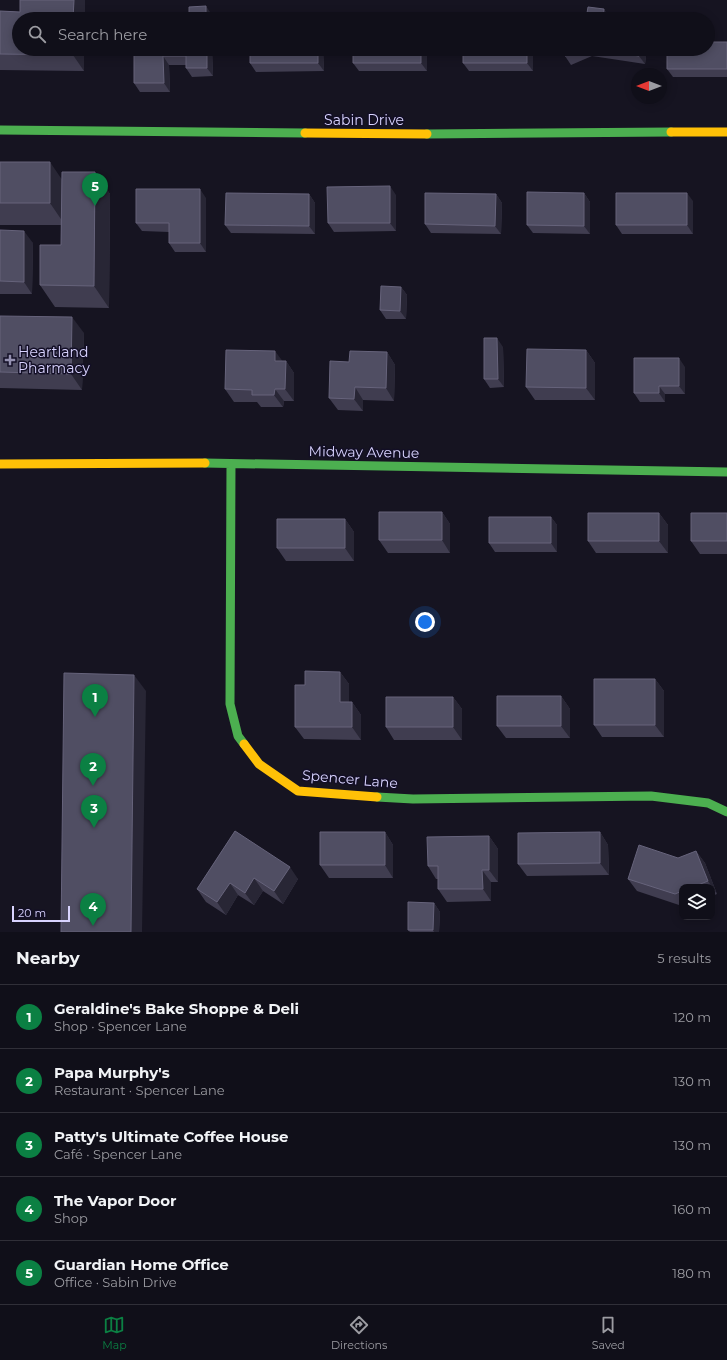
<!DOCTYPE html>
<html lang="en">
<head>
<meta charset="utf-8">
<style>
	:root { --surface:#100f19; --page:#1e1d26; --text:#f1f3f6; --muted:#9c9ca2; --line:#302f38; --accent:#0b8043 }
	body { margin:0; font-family:Montserrat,sans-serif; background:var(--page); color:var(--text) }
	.controls { position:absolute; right:12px; bottom:12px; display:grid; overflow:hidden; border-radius:8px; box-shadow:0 2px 10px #0003 }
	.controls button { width:36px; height:36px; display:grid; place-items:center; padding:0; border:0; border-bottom:1px solid var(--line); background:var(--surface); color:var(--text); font:20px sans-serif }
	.compass { position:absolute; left:631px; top:68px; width:36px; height:36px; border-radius:50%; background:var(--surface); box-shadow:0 2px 10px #0003; rotate:270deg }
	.scale { position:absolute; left:12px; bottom:10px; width:58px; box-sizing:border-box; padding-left:4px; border:2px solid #d9d4ff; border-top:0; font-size:11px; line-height:14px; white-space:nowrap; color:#d9d4ff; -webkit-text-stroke:3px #130f26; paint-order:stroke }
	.you { position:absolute; left:425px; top:622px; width:14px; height:14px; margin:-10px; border:3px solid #fff; border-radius:50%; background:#1a73e8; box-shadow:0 0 0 6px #1a73e833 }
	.badge { display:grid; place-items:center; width:26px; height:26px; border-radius:50%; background:var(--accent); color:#fff; font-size:13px; font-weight:700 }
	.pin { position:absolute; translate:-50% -33px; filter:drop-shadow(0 1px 2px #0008) }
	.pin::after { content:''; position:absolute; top:21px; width:14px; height:12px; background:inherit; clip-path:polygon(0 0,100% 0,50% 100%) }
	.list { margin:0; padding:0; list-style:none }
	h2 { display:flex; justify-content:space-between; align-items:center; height:52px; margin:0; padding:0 16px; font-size:17px }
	h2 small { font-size:13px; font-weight:400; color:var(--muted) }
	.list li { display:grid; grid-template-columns:26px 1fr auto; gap:12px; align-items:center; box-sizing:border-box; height:64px; padding:0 16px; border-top:1px solid var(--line) }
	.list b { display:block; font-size:15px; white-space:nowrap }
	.list p { margin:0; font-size:13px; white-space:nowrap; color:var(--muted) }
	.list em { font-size:13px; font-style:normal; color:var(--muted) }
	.icon { flex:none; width:22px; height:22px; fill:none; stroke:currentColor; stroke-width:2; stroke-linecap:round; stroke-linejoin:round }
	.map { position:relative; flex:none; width:727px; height:932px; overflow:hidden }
	.search { position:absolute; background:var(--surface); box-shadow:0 2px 10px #0003; left:12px; right:12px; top:12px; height:44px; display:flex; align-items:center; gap:10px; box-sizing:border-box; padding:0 14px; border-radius:22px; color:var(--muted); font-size:15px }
	.sheet { height:372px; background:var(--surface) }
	nav { display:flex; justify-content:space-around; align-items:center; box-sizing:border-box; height:56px; border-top:1px solid var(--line); background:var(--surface); font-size:11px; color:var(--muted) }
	nav a { display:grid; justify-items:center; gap:2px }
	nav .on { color:var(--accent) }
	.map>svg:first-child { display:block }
</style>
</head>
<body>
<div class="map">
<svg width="727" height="932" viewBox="0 0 727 932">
	<rect width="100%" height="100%" fill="#161421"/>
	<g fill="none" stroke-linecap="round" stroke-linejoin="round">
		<!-- fast -->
		<path stroke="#4caf50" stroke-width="9" d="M0 130 305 133
			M427 134 671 132
			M205 463 727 472
			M231 464 230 704 238 736 244 744
			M377 797 413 799 651 796 708 803 727 812"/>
		<!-- slow -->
		<path stroke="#ffc107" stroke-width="9" d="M671 132H727
			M305 133 427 134
			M0 464 205 463
			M244 744 259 764 298 791 377 797"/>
	</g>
	<!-- wall -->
	<path fill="#403d50" d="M85 0V19H19L84 49V71L0 70V11L20 12Z
		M727 42V77H673L667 69Z
		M134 49H212L213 76 192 77 186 68V65H169L170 92H140L134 83Z
		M323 49 324 71 256 72 250 63Z
		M427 49V71H359L353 63Z
		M533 49V71H469L463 63Z
		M562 49H647L645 64 592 56 571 65 565 56Z
		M0 162 62 179 95 172 110 194 109 308 55 307 40 285 61 245V225H0Z
		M584 193 590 202V234L533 233 527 225Z
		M309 194 315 203V234L231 233 225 225Z
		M496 194 502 203 501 234 431 233 425 224Z
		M396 195V231L334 232 328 223Z
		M206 198V252H175L169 243V232L142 231 136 223Z
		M693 201V234H622L616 225Z
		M0 230 33 243 32 294H0Z
		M401 287 407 295 406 319H386L380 310Z
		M0 316 84 333 82 390 0 388Z
		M503 347 504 387 490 388 484 379Z
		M586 350 595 363V400H535L526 387Z
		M387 352 395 365 394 401 363 400V411L338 410 329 398 349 362Z
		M283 361H286L294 373V401H284L283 407H261L257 402H234L225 389Z
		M685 367V394H665V402H640L634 393Z
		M442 512 450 524V553H388L379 540Z
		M659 513 668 525V553H596L588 541Z
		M727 513V554H700L691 541Z
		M551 517 557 525V552H495L489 543Z
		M345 519 354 532V561H286L277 548Z
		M340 672 349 684V702H352L361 715V740L304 739 295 727 305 685Z
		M655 679 664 691V737H602L594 725Z
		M561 696 570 709V738H506L497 726Z
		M453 697 462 709V740H394L386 727Z
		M235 831 298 879 283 904 263 891 254 905 238 895 226 915 206 902 197 889Z
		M385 832 393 845V878H329L320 865Z
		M600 832 608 845 609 875 527 876 518 864Z
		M489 836 498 849V882H491V901L447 902 438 889V879H436L428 866Z
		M696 851 705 863 717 894 712 896V887H682V906L637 891 628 879Z
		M434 903 440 912 439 932H410L408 930Z"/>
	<!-- shaded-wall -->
	<path fill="#282635" d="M74 0H85V19H73Z
		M206 6 212 15V19H206Z
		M604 9 610 18V19H603Z
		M73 49H84V71L73 55Z
		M207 49H212L213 76 207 68Z
		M318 49H323L324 71 318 63Z
		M421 49H427V71L421 63Z
		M527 49H533V71L527 63Z
		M640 49H647L645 64 639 56Z
		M163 56 169 65 170 92 164 83Z
		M50 162 65 184V225L50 203Z
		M95 172 110 194 109 308 94 286Z
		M390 186 396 195V231L390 223Z
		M200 189 206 198V252L200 243Z
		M584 193 590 202V234L584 226Z
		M687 193 693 201V234L687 225Z
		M309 194 315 203V234L309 226Z
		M496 194 502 203 501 234 495 226Z
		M24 231 33 243 32 294 24 282Z
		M401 287 407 295 406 319 400 311Z
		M72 317 84 333 82 390 71 374Z
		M497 338 503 347 504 387 498 379Z
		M586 350 595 363V400L586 388Z
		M275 351 284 363 275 361Z
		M387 352 395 365 394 401 386 388Z
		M679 358 685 367V394L679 386Z
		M286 361 294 373V401L285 389Z
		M659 386 665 394V402L659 393Z
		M355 387 363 400V411L354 399Z
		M275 389 284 401 283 407 274 395Z
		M442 512 450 524V553L442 540Z
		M659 513 668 525V553L659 541Z
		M551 517 557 525V552L551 543Z
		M345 519 354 532V561L345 548Z
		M340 672 349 684V715L340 702Z
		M134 675 146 691 142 932H131Z
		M655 679 664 691V737L655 725Z
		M561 696 570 709V738L561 726Z
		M453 697 462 709V740L453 727Z
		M352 702 361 715V740L352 727Z
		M385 832 393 845V878L385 865Z
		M600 832 608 845 609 875 600 863Z
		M489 836 498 849V882L489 870Z
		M696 851 705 863 717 894 708 881Z
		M290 867 298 879 283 904 274 891Z
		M482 870 491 882V901L483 889Z
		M254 878 263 891 254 905 245 893Z
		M230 883 238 895 226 915 217 902Z
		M434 903 440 912 439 932H434L433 930Z"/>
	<!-- building -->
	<path fill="#504e63" stroke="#66637b" d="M20 0H74L73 19H19V49H73V55L0 54V11L20 12Z
		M206 6V19H133V18L189 17V7Z
		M588 7 604 9 603 19H586Z
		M708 42H727V69H667V49H708Z
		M134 49H207V68H186V56H163L164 83H134Z
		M250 49H318V63H250Z
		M353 49H421V63H353Z
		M463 49H527V63H463Z
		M562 49H583L565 56Z
		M594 49H640L639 56Z
		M0 162H50V203H0Z
		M62 172H95L94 286 40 285V245H61Z
		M390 186V223H328L327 187Z
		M136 189H200V243H169V223H136Z
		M527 192 584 193V226L527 225Z
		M226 193 309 194V226L225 225Z
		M425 193 496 194 495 226 425 224Z
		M616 193H687V225H616Z
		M0 230 24 231V282L0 281Z
		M381 286 401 287 400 311 380 310Z
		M0 316 72 317 71 374 0 372Z
		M484 338H497L498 379H484Z
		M527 349 586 350V388L526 387Z
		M226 350 275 351V361H286L285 389H275L274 395H252V390L225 389Z
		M350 351 387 352 386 388 355 387 354 399 329 398 330 361 349 362Z
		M634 358H679V386H659V393H634Z
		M379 512H442V540H379Z
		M588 513H659V541H588Z
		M691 513H727V541H691Z
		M489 517H551V543H489Z
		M277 519H345V548H277Z
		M305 671 340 672V702H352V727H295V685H305Z
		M64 673 134 675 131 932H61Z
		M594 679H655V725H594Z
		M497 696H561V726H497Z
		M386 697H453V727H386Z
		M235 831 290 867 274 891 254 878 245 893 230 883 217 902 197 889Z
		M320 832H385V865H320Z
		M600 832V863L518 864V833Z
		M489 836V870H482L483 889H438V866H428L427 837Z
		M639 845 678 858 696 851 708 881 693 887H682V891L675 894 628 879Z
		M408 902 434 903 433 930H408Z"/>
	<!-- markers -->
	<path fill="#9591b1" stroke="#130f26" stroke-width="1.5" d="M8 354h4v4h4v4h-4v4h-4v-4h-4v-4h4z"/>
	<g text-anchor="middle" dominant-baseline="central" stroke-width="3" stroke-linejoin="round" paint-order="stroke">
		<!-- street labels -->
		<g font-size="14" fill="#d9d4ff" stroke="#130f26">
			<text x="364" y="120">Sabin Drive</text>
			<text transform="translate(364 452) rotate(1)">Midway Avenue</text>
			<text transform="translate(350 779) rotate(5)">Spencer Lane</text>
		</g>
		<!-- poi labels -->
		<g font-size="14" fill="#d9d4ff" stroke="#130f26" text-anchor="start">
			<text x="18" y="352">Heartland<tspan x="18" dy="16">Pharmacy</tspan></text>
		</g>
	</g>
</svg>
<div class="controls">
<button><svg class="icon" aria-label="layers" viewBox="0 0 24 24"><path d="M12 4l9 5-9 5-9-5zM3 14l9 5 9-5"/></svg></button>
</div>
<svg class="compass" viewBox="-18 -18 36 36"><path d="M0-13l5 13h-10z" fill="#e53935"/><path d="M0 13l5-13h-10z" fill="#9c9ca2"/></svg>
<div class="scale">20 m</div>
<div class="you"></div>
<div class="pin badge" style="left:95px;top:717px">1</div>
<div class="pin badge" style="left:93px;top:786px">2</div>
<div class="pin badge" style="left:94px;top:828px">3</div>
<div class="pin badge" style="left:93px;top:926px">4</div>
<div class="pin badge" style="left:95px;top:206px">5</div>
<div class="search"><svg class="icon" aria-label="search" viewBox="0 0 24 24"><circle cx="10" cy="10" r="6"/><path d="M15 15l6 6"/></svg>Search here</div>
</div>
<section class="sheet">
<h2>Nearby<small>5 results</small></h2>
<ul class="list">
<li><span class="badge">1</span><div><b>Geraldine's Bake Shoppe &amp; Deli</b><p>Shop · Spencer Lane</p></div><em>120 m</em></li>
<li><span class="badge">2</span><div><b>Papa Murphy's</b><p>Restaurant · Spencer Lane</p></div><em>130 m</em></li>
<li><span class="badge">3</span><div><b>Patty's Ultimate Coffee House</b><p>Café · Spencer Lane</p></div><em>130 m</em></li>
<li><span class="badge">4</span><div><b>The Vapor Door</b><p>Shop</p></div><em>160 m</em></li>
<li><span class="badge">5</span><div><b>Guardian Home Office</b><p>Office · Sabin Drive</p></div><em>180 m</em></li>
</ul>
</section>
<nav>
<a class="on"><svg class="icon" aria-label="map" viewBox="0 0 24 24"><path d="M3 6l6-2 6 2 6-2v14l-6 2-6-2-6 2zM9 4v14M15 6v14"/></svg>Map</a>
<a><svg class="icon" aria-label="directions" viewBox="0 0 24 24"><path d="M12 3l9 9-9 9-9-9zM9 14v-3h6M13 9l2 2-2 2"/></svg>Directions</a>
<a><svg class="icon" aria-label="saved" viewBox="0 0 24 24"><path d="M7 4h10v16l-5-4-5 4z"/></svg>Saved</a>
</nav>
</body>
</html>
